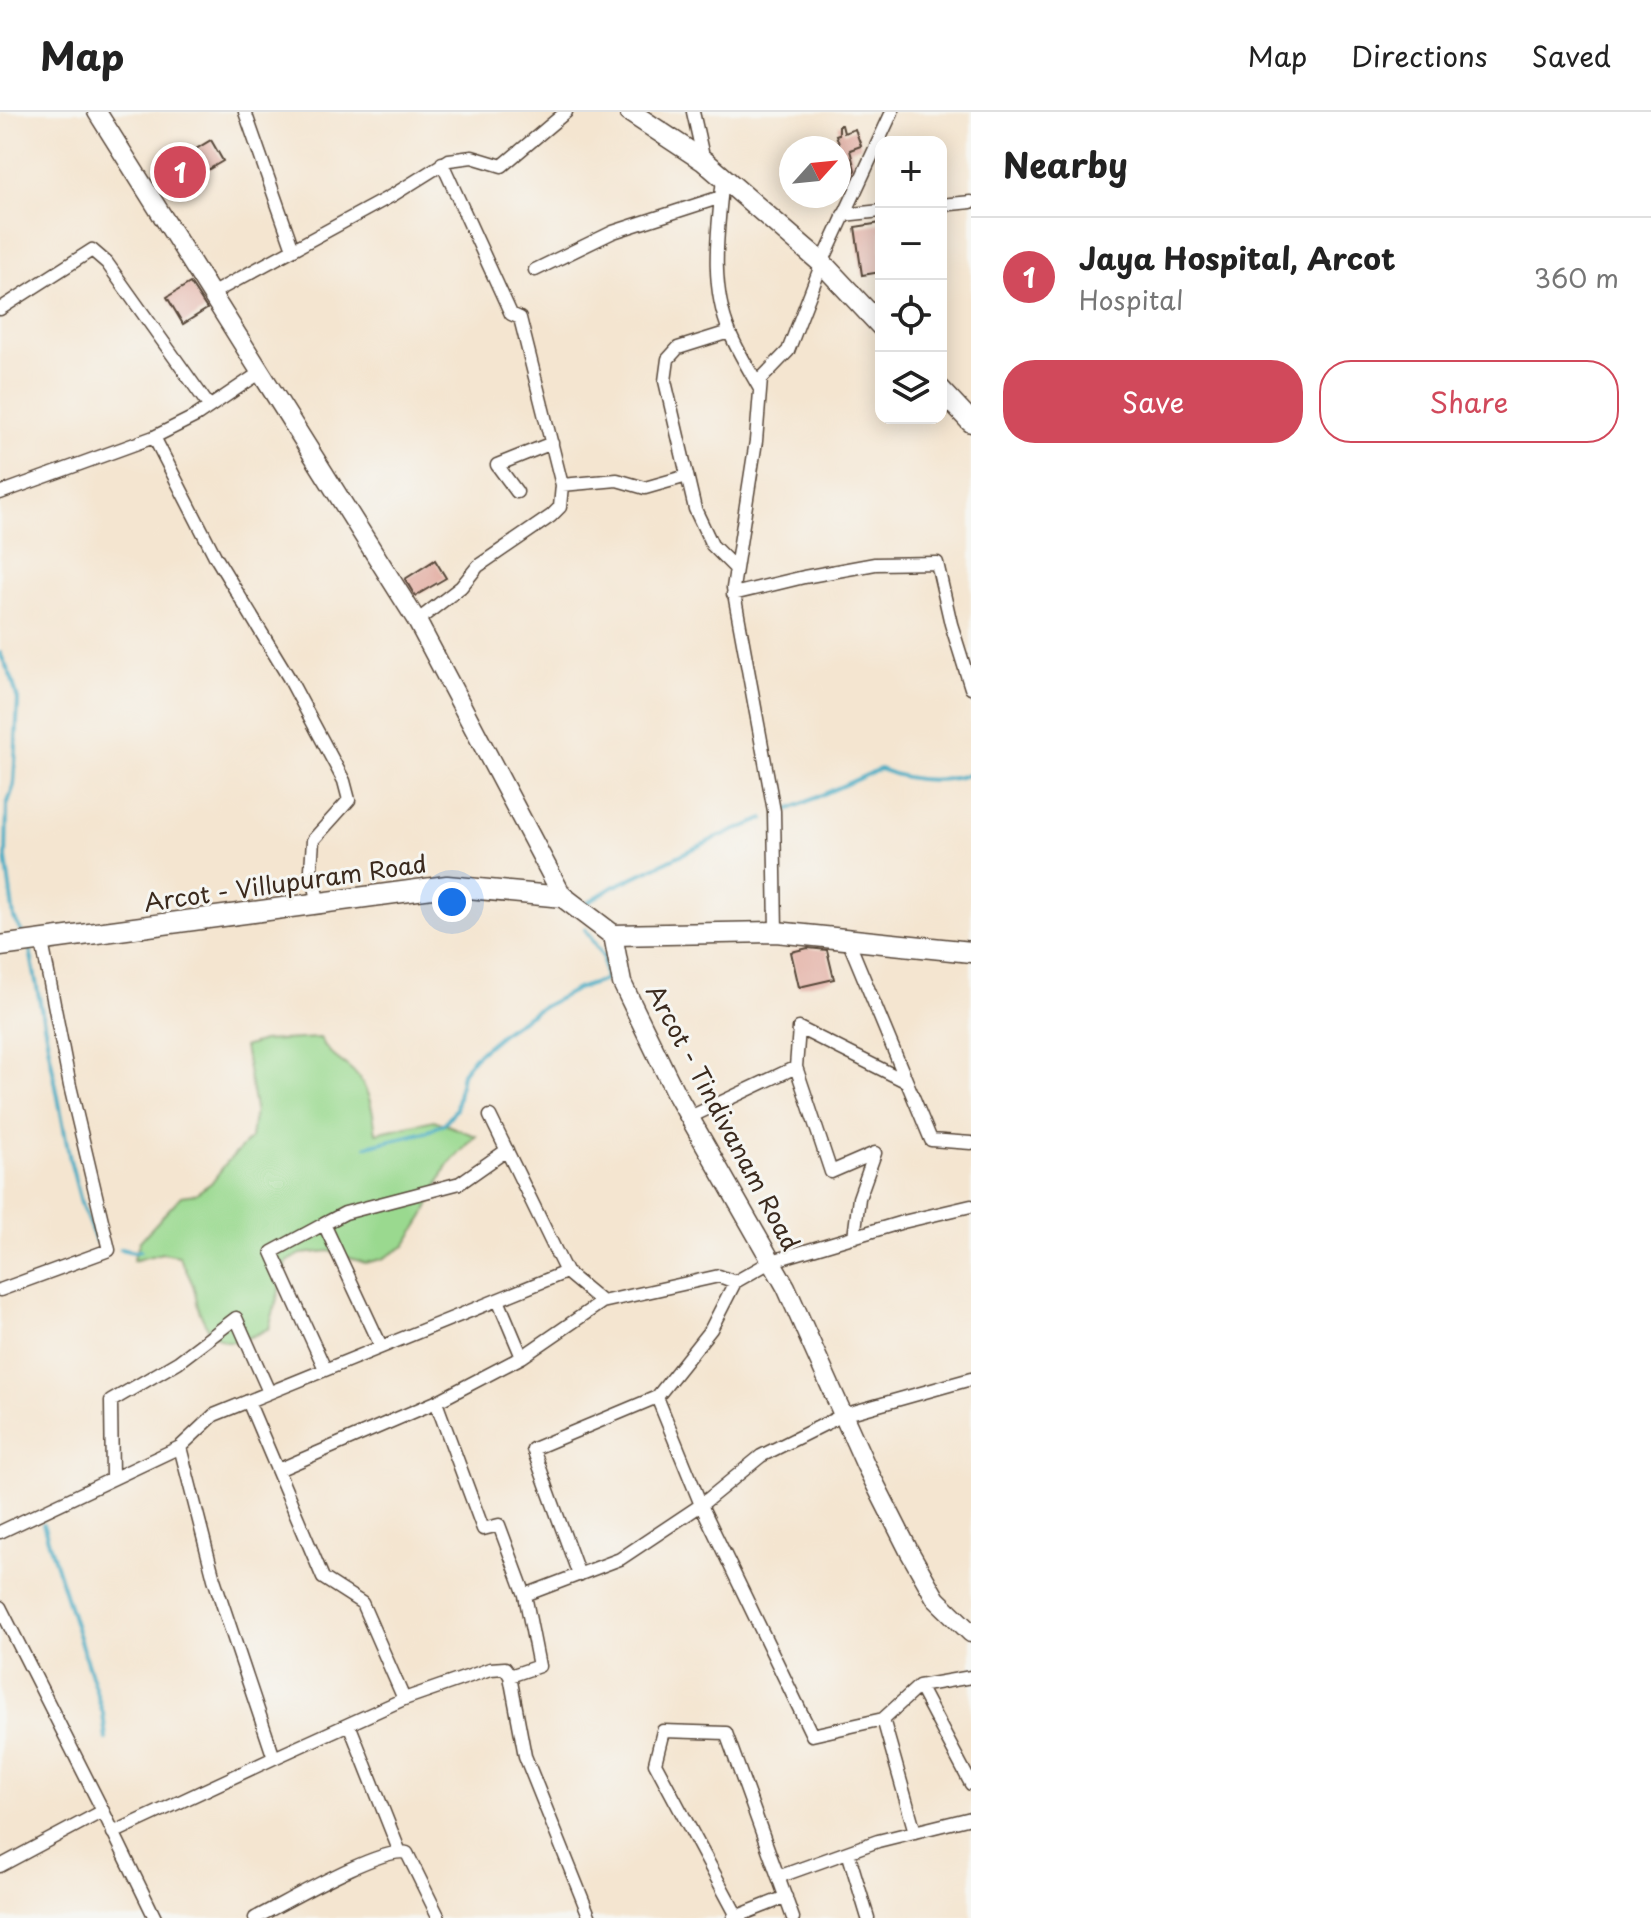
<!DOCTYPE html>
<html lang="en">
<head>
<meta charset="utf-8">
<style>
	:root { --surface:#fff; --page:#f2f2f2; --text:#222; --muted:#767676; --line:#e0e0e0; --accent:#d1495b }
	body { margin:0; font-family:"Playpen Sans",sans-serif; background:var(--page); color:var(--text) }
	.controls { position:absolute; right:24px; top:24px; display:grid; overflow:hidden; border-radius:16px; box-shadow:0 4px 20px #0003 }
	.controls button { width:72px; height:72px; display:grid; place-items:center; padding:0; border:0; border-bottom:2px solid var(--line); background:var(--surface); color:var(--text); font:40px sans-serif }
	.compass { position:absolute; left:779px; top:24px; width:72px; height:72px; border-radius:50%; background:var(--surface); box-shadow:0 4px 20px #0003; rotate:63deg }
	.you { position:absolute; left:452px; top:790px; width:28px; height:28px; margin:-20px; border:6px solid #fff; border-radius:50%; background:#1a73e8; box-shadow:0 0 0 12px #1a73e833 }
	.badge { display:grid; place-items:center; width:52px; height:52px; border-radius:50%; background:var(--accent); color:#fff; font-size:26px; font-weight:700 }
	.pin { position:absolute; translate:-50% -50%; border:4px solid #fff; box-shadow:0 2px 8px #0006 }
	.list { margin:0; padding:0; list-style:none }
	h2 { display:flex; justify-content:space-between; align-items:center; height:104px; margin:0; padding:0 32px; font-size:34px }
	h2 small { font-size:26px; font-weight:400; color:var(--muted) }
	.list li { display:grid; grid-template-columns:52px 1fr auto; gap:24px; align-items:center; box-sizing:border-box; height:120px; padding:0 32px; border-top:2px solid var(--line) }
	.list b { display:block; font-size:30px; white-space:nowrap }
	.list p { margin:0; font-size:26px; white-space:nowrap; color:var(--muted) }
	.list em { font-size:26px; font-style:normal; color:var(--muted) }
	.actions { display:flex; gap:16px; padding:24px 32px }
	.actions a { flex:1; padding:18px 0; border:2px solid var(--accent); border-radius:32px; text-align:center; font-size:28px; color:var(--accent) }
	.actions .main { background:var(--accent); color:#fff }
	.icon { flex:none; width:44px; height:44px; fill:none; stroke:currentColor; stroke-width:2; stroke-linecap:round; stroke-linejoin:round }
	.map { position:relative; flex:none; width:971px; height:1806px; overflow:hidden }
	header { display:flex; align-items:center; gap:48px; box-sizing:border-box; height:112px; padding:0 40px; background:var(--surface); border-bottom:2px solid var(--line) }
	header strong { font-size:38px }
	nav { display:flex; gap:44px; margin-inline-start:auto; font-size:28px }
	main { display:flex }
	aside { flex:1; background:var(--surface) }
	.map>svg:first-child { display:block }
</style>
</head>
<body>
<header>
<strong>Map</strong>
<nav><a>Map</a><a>Directions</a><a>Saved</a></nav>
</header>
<main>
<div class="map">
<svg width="971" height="1806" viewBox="0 0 971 1806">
	<rect width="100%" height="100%" fill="#f6f6f2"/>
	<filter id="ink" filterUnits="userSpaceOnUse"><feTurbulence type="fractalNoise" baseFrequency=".0125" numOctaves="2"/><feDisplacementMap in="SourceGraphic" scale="16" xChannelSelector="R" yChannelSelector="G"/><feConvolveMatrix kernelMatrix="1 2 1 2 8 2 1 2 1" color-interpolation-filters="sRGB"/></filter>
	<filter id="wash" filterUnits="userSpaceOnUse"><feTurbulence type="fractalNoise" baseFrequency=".006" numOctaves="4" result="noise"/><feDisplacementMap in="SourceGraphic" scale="32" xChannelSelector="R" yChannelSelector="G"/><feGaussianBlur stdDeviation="1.8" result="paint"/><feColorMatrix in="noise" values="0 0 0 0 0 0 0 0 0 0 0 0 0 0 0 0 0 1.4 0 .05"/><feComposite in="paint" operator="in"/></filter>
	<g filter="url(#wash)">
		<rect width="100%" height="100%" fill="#f4e5d0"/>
		<!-- green -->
		<path fill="#9ad98f" stroke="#6a8256" stroke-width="2" d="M320 926C327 939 334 945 346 953 368 969 373 996 376 1021L434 1008 476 1024 446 1055 424 1104 405 1134 382 1147 365 1151 330 1139 301 1142 287 1150 269 1216C236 1234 214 1239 199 1198 196 1190 196 1181 193 1173 189 1163 184 1154 179 1144L162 1141 133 1149 140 1129 181 1084 195 1082 211 1071 227 1050 251 1026 255 996 244 935 262 929Z"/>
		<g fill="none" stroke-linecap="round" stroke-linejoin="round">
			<!-- stream -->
			<path stroke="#44abc3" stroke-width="4" d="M0 541 12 567 18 588 14 673 7 693 6 746 14 806 23 823
				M788 698 880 657C909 669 941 671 971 662
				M587 791 613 775 716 726 764 707
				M30 838 70 1048 82 1094 96 1129
				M367 1034 426 1020 445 1011 456 997 462 961 474 945 506 918 535 899 577 877 605 868 603 845 585 817
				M120 1137 134 1140 140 1139
				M43 1412 103 1601 106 1627"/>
		</g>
		<g id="blocks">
			<!-- building -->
			<path fill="#e1a79b" d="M839 13H842L844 21 855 17 861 34 850 38 855 58 853 62 839 66V32L836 23 839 22Z
				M211 28 223 49 170 80 158 60Z
				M881 111V160L862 163 855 115Z
				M190 171 207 197 183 212 167 185Z
				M435 448 446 466 415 484 405 467Z
				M808 836 827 838 834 867 799 875 791 840Z"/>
		</g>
	</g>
	<g filter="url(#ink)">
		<use href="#blocks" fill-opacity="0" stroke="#574639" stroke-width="2"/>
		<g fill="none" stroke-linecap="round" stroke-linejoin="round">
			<!-- street casing -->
			<g stroke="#574639" stroke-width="15">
				<path id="street" d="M245 0 293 137
					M693 0 704 49
					M723 66C718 117 709 172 730 221 738 240 750 259 760 277
					M941 93 971 90
					M843 103 881 99
					M535 158 613 120 721 85
					M211 182 393 83 449 48 472 45 502 54 566 0
					M0 197 92 138 107 151 209 294
					M729 220 678 236 668 247 665 269 695 397 712 433 736 457
					M154 325 215 444 289 566 344 669 349 688 313 728 311 757 319 792
					M562 373 617 368 645 376 687 364
					M517 380 497 353 552 331
					M0 381 154 325 196 304 261 260
					M733 482 804 465 875 452 937 451 951 512 971 576
					M417 509 461 475 478 454 551 404 560 395 562 373 520 206 511 202 442 51
					M776 820 774 699 733 476 756 329 761 267 788 239 822 151 892 0
					M848 828 931 1028 971 1031
					M490 1004 566 1160 602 1190 719 1164 735 1170 772 1149 903 1110 971 1094
					M690 1005 796 955
					M324 1112 272 1140 325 1257
					M854 1125 859 1086 875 1041 831 1060 796 955 799 916 907 970
					M735 1170 711 1217 657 1285 701 1393 812 1623 883 1607 919 1574 971 1565
					M0 1178 109 1138 70 974 42 830
					M498 1188 522 1245 436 1290 483 1417 499 1413 525 1483 620 1447 701 1393 761 1344 843 1303 971 1267
					M381 1234 324 1112 345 1101 460 1071 507 1038
					M522 1245 602 1190
					M248 1289 323 1466 362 1491 404 1587 490 1557 505 1556 510 1564
					M278 1358 436 1290
					M112 1366 111 1289 178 1250 236 1206 269 1280
					M0 1420 180 1335 214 1303 566 1160
					M579 1463 533 1337 657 1285
					M525 1483 539 1554 510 1564 525 1644 590 1806
					M0 1495 103 1699 0 1754
					M919 1574 971 1672
					M883 1607 915 1720
					M349 1612 399 1738
					M274 1646 404 1587
					M103 1699 155 1806
					M113 1721 274 1646 214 1467 180 1335
					M848 1740 868 1806
					M778 1765 878 1729 971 1706
					M255 1806C283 1792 383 1733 407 1741L439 1806
					M733 1806 786 1785
					M738 1806 655 1651 663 1619 726 1621 793 1806"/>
			</g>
			<!-- secondary casing -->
			<g stroke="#574639" stroke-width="21">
				<path id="secondary" d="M97 0 417 509 563 785
					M613 823 622 871 675 980 786 1175 866 1354 909 1439 936 1487 971 1521"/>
			</g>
			<!-- primary casing -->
			<g stroke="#574639" stroke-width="23">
				<path id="primary" d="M630 0 704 49 822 151 881 214
					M941 278 971 310
					M0 834 447 774 563 785 613 823 776 820 971 840"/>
			</g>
			<!-- street -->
			<use href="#street" stroke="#fff" stroke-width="12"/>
			<!-- secondary -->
			<use href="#secondary" stroke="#fff" stroke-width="18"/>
			<!-- primary -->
			<use href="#primary" stroke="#fff" stroke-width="20"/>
		</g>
	</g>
	<g text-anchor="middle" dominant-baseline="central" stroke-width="6" stroke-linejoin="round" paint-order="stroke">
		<!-- street labels -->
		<g font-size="24" fill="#3b2a1e" stroke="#f6f6f2">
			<text transform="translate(285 770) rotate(-8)">Arcot - Villupuram Road</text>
			<text transform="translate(724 1005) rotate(62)">Arcot - Tindivanam Road</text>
		</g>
	</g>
</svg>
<div class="controls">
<button>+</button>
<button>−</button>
<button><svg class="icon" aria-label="locate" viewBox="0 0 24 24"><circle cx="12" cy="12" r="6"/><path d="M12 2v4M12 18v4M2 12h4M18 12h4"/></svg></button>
<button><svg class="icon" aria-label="layers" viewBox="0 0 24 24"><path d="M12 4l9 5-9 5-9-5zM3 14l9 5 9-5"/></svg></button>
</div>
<svg class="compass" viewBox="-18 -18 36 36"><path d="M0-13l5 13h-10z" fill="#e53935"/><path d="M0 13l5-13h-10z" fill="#767676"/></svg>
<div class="you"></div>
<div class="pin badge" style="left:180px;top:60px">1</div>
</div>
<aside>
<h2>Nearby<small></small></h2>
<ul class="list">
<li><span class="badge">1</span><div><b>Jaya Hospital, Arcot</b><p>Hospital</p></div><em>360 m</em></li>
</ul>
<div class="actions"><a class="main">Save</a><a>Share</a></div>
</aside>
</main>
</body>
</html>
